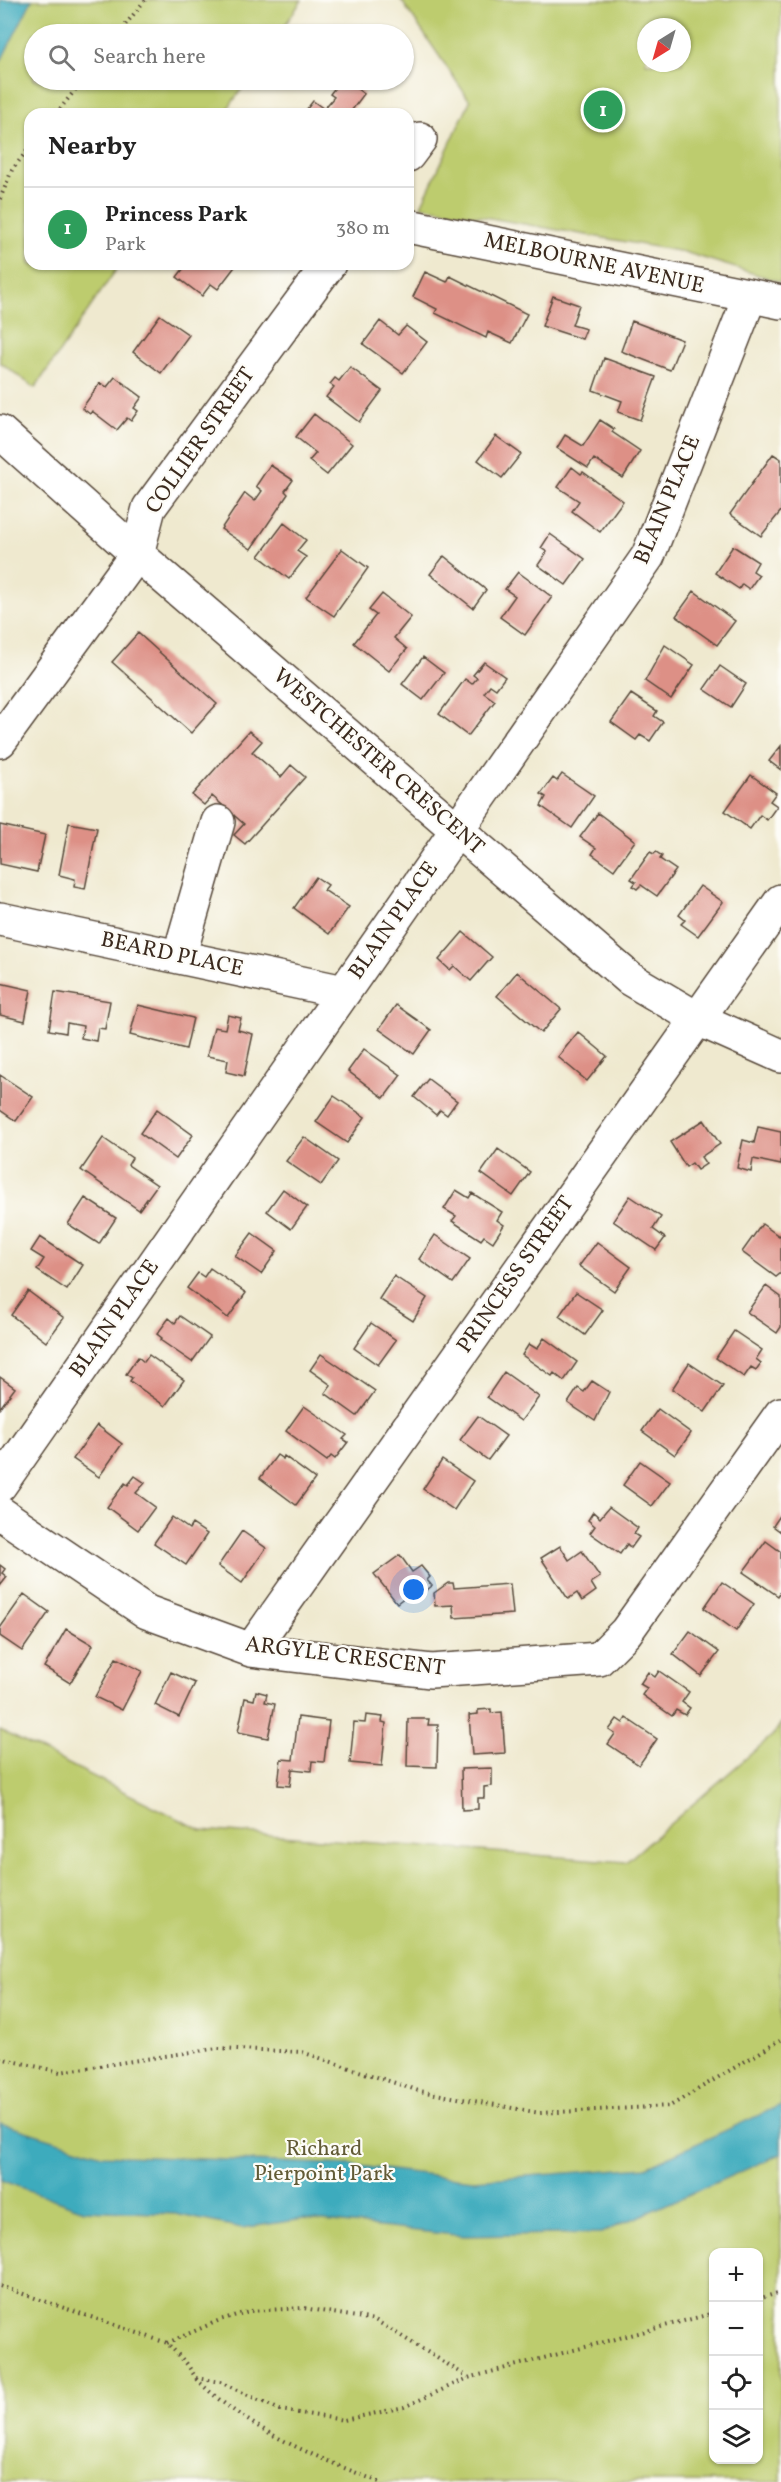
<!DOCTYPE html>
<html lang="en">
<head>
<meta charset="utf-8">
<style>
	:root { --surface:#fff; --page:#f6f6f6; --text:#222; --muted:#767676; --line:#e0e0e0; --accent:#d93025 }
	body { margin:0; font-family:Vollkorn,serif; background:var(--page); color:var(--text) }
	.controls { position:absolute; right:18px; bottom:18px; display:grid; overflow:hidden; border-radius:12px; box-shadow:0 2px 4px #0004 }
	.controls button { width:54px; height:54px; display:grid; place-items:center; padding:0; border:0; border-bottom:2px solid var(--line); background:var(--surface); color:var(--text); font:30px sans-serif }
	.compass { position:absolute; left:637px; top:18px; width:54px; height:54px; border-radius:50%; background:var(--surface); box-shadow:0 2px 4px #0004; rotate:217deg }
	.you { position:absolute; left:414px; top:1590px; width:21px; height:21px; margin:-15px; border:4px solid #fff; border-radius:50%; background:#1a73e8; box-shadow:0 0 0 9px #1a73e833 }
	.badge { display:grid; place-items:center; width:39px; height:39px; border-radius:50%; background:var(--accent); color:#fff; font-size:20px; font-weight:700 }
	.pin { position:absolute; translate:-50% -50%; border:3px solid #fff; box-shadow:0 2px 6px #0006 }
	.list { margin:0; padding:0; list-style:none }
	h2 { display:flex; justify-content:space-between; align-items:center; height:78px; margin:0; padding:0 24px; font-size:26px }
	h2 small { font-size:20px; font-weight:400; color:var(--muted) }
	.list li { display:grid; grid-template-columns:39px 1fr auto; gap:18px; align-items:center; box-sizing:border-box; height:84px; padding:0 24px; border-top:2px solid var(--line) }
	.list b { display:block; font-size:22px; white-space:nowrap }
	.list p { margin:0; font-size:20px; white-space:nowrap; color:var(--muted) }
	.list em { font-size:20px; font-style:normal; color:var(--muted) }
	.icon { flex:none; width:33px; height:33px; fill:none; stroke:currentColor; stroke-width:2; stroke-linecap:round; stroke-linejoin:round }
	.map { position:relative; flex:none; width:781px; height:2482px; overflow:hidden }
	.search { position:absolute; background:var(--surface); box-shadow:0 2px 4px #0004; left:24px; top:24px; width:390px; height:66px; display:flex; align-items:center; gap:15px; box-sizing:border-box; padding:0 21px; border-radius:33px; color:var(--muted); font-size:22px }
	.panel { position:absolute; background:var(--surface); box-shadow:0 2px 4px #0004; left:24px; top:108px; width:390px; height:162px; border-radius:18px }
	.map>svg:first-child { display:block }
</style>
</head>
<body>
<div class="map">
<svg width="781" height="2482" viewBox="0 0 781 2482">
	<rect width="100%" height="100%" fill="#fdfcf7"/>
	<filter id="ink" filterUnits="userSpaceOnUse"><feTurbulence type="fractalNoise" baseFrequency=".0167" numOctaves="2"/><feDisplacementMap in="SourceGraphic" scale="12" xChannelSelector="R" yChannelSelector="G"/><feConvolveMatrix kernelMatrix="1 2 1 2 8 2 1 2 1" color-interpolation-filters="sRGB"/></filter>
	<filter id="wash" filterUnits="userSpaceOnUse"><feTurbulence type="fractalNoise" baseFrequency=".008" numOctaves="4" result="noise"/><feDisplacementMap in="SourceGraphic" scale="24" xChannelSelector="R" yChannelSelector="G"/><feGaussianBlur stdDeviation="1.35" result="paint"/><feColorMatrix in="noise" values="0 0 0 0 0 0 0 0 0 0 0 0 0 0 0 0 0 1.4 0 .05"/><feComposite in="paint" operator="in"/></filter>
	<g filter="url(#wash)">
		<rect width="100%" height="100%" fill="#efe9cf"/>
		<!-- green -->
		<path fill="#bdcc6e" stroke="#7c7b46" stroke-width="1.5" fill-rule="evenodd" d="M0 0H302L279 34H34V80H248L224 114H30V264H120L35 388 0 362Z
			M401 0H781V282L684 252 421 206 470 101ZM646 27H682V63H646Z
			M781 1723V2482H0V1730L201 1830 626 1862 774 1734ZM714 2252H758V2460H714Z"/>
		<!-- water -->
		<path fill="#3eabbd" stroke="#3c6a6e" stroke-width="1.5" d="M0 0H32L0 63Z
			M781 2105V2154L601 2233 465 2236 304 2219 242 2228 175 2214 84 2210 0 2180V2123L102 2155 351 2165 473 2180 646 2167Z"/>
		<g id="blocks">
			<!-- building -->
			<path fill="#dd9086" d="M341 80H345L364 94 349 114H303L313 101 324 109 334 97 330 94Z
				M187 264 193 265 237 264 218 289 211 284 202 296 177 277Z
				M425 272 447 282 450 276 527 314 512 343 488 332 486 338 435 313 437 309 413 297Z
				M553 296 579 305 572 325 586 329 582 339 542 326Z
				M160 315 189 335 161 373 133 352Z
				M380 321 398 335 406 326 427 342 403 373 363 344Z
				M632 321 682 340 670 370 621 351Z
				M604 358 656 377 640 420 618 412 622 401 593 390Z
				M350 367 382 391 359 422 326 397 334 387 330 384 335 378 339 381Z
				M115 377 142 397 134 408 138 411 131 421 127 418 117 430 92 411 90 414 82 408 100 383 107 387Z
				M314 414 352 444 327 475 309 461 316 453 296 437Z
				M600 420 614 429 612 432 640 451 623 478 594 459 588 468 557 448 565 435 583 446Z
				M496 436 521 454 502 478 478 460Z
				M773 454 781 459V511L761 536 730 514Z
				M270 465 293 480 285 491 288 494 251 549 221 529 245 493 255 501 262 491 256 486Z
				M572 467 581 474 583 472 623 501 600 532 572 511 579 501 558 487Z
				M284 523 306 540 297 551 306 557 289 579 259 556Z
				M550 534 585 559 566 585 538 565 547 552 541 548Z
				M733 546 758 562 753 571 759 575 749 589 742 584 739 589 715 573Z
				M342 549 368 568 334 616 306 597Z
				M444 556 486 590 473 608 430 574Z
				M518 572 552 597 525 635 500 617 515 596 505 589Z
				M694 591 735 621 717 645 676 616Z
				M382 594 411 617 394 638 407 649 389 671 354 643 376 615 369 610Z
				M138 633 217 704 191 733 112 662Z
				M665 645 694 665 671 699 645 681Z
				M423 657 444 673 423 700 402 684Z
				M484 662 505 677 496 689 490 685 484 693 495 701 468 736 439 714 465 679 472 684 477 678 473 675Z
				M720 666 746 684 731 707 704 689Z
				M631 694 657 711 654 716 663 722 650 741 640 735 636 740 611 722Z
				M249 731 262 741 252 752 281 777 291 765 305 777 245 844 234 835 244 824 212 796 204 805 192 795Z
				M781 746V770L769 761Z
				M562 774 594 796 572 828 541 806 546 797 541 794 553 778 557 781Z
				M751 775 776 793 770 801 777 806 767 820 760 815 750 829 725 811Z
				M598 813 635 841 614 870 592 854 596 848 580 837Z
				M69 823 97 828 85 889 74 887 75 879 59 875Z
				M0 825 45 835 37 872 0 864Z
				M650 852 654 854 656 852 662 856 660 859 676 870 657 896 641 885 637 889 633 886 636 882 631 879Z
				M316 877 328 885 324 890 349 907 329 934 294 908Z
				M700 886 723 902 698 936 681 924 685 920 679 915Z
				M463 932 492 957 471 981 454 966 450 970 439 960Z
				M517 972 561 1009 541 1033 497 996Z
				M0 983 31 990 25 1021 0 1015Z
				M55 992 110 1001 105 1029 98 1028 96 1041 81 1038 83 1026 67 1023 66 1033 49 1030Z
				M138 1005 193 1018 186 1049 130 1035Z
				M396 1005 431 1030 414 1054 379 1029Z
				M228 1015 241 1018 238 1030 253 1034 244 1076 226 1072 228 1060 207 1056 214 1027 225 1029Z
				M578 1032 607 1056 587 1081 558 1057Z
				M364 1049 401 1075 384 1098 348 1071Z
				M0 1075 33 1097 16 1121 0 1110Z
				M428 1079 457 1101 447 1115 440 1110 436 1115 414 1097Z
				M334 1096 365 1117 347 1143 316 1122Z
				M157 1109 193 1135 176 1159 140 1133Z
				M704 1120 720 1144 701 1157 706 1164 697 1170 692 1163 686 1167 670 1142Z
				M758 1127 781 1132V1165L753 1159 751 1172 737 1168 743 1140 754 1143Z
				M304 1137 338 1161 321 1185 286 1161Z
				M103 1138 132 1158 128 1165 157 1185 139 1210 81 1170Z
				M498 1149 530 1172 513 1196 481 1173Z
				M283 1189 307 1207 291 1229 267 1211Z
				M456 1190 469 1198 472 1193 502 1212 497 1220 504 1225 493 1242 484 1236 481 1240 452 1221 456 1216 444 1209Z
				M630 1196 661 1217 653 1229 665 1238 656 1250 613 1221Z
				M85 1198 116 1218 99 1244 68 1224Z
				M762 1224 779 1236 781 1234V1273L776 1277 742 1252Z
				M252 1233 277 1251 261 1274 235 1256Z
				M435 1235 470 1259 453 1283 419 1259Z
				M40 1237 83 1265 67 1290 37 1270 44 1259 31 1251Z
				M597 1242 631 1267 614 1291 579 1266Z
				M210 1268 246 1293 228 1318 187 1288 198 1273 204 1277Z
				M394 1276 427 1298 413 1321 379 1299Z
				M766 1286 781 1297V1327L777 1333 747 1312Z
				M28 1291 64 1318 46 1342 11 1315Z
				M576 1292 603 1310 585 1335 559 1316Z
				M180 1316 210 1337 192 1362 160 1340 162 1338 157 1334 169 1318 175 1323Z
				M371 1323 396 1340 378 1365 354 1348Z
				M734 1331 762 1350 756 1359 761 1363 756 1370 751 1367 744 1377 716 1358Z
				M544 1338 577 1362 564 1381 554 1373 552 1376 522 1355 529 1344 537 1349Z
				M321 1354 375 1391 357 1416 325 1393 331 1385 310 1370Z
				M149 1355 184 1380 165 1406 130 1381 132 1378 126 1374 138 1357 144 1362Z
				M689 1363 723 1386 705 1412 672 1389Z
				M504 1372 539 1397 521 1421 487 1397Z
				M0 1377 15 1388 0 1408Z
				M592 1381 609 1392 595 1421 568 1403 578 1388 584 1392Z
				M304 1406 347 1435 343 1439 348 1442 335 1459 331 1456 327 1461 286 1431Z
				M658 1409 691 1433 675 1455 642 1431Z
				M478 1416 506 1436 488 1460 460 1440Z
				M97 1425 122 1444 99 1477 73 1459Z
				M277 1455 283 1459 284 1456 315 1479 296 1505 260 1478Z
				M442 1460 473 1481 454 1510 423 1489Z
				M640 1461 670 1482 652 1506 623 1485Z
				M135 1476 145 1483 136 1493 155 1507 138 1530 107 1507 125 1483 128 1485Z
				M609 1507 638 1528 634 1534 639 1537 631 1548 627 1544 620 1554 590 1533 595 1526 588 1520 593 1512 600 1518Z
				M781 1514V1532L773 1526Z
				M172 1517 189 1529 192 1524 207 1534 186 1565 154 1543Z
				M242 1531 266 1548 242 1583 218 1566Z
				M766 1541 781 1552V1591L778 1596 743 1572Z
				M560 1546 569 1560 582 1551 600 1577 591 1583 596 1591 582 1601 577 1593 568 1599 541 1558Z
				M400 1555 412 1572 421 1566 430 1577 427 1580 432 1586 423 1593 418 1587 397 1603 374 1574Z
				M0 1565 5 1569 2 1573 7 1577 0 1586Z
				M722 1582 754 1604 736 1631 704 1608Z
				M448 1583H453L454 1588 510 1584 513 1614 454 1618 453 1605 435 1606 434 1593Z
				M24 1594 49 1612 22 1651 0 1636V1628Z
				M66 1629 93 1645 70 1683 44 1667Z
				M690 1631 719 1652 701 1676 673 1654Z
				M116 1658 142 1671 122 1710 95 1697Z
				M659 1671 689 1692 682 1702 690 1708 685 1715 676 1710 672 1716 642 1695 647 1688 640 1684 648 1672 655 1677Z
				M171 1672 195 1683 179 1717 155 1705Z
				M256 1691 267 1694 265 1702 275 1704 268 1738 238 1732 245 1698 254 1700Z
				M491 1709V1713L502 1712 505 1753 472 1755 469 1715 478 1714V1710Z
				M366 1715 383 1717 382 1722 386 1723 382 1766 350 1763 354 1722 365 1723Z
				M298 1717 329 1721 324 1762 312 1761 311 1771 292 1769 290 1786 278 1785 281 1759 293 1760Z
				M626 1718 657 1739 639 1765 608 1744 615 1734 609 1730 617 1719 623 1723Z
				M408 1719H429L428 1725H438L437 1767 407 1766Z
				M492 1768V1786L484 1787V1798H478V1809L462 1810 461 1769Z"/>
		</g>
	</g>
	<g filter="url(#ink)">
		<use href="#blocks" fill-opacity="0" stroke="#564739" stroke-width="1.5"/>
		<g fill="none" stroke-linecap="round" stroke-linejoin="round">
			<!-- minor casing -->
			<g stroke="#564739" stroke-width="36">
				<path id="minor" d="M408 155 420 139
					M408 226 781 302
					M0 741 137 554 149 508 329 264
					M0 919 344 992
					M179 957 218 822
					M0 1485 648 556 750 296
					M0 1513 147 1612 251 1650 431 1671 599 1659 626 1632 781 1414
					M251 1650 781 901"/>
			</g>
			<!-- major casing -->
			<g stroke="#564739" stroke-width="36">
				<path id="major" d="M0 432 137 554 630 979 698 1019 781 1056"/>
			</g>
			<!-- path -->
			<path stroke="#564739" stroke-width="4" stroke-dasharray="1.5 4.5" stroke-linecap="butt" d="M118 34 145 0
				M56 114 83 80
				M0 199 12 170 30 147
				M0 2058 60 2072 218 2048 302 2052 419 2091 540 2113 670 2106 781 2040
				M0 2286 167 2343 187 2364 196 2378 220 2382 280 2410 344 2420 404 2407 468 2378 714 2313
				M758 2299 781 2292
				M167 2343 220 2320 250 2311 303 2308 375 2320 468 2377
				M196 2379C251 2432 310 2454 379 2482"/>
			<!-- minor -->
			<use href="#minor" stroke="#fff" stroke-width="33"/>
			<!-- major -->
			<use href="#major" stroke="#fff" stroke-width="33"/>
		</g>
	</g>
	<g text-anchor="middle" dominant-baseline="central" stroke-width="4.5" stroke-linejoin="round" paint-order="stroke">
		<!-- street labels -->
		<g font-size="22" fill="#3b2a1e" stroke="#fdfcf7">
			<text transform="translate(594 264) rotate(12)">MELBOURNE AVENUE</text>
			<text transform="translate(201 441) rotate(-55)">COLLIER STREET</text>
			<text transform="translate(668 500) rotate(-67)">BLAIN PLACE</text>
			<text transform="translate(378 762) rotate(41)">WESTCHESTER CRESCENT</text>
			<text transform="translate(394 921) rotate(-55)">BLAIN PLACE</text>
			<text transform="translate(172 955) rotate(12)">BEARD PLACE</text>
			<text transform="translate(516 1275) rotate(-55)">PRINCESS STREET</text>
			<text transform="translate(115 1319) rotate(-55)">BLAIN PLACE</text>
			<text transform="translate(345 1657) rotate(7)">ARGYLE CRESCENT</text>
		</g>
		<!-- park labels -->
		<g font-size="22" fill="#625b36" stroke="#fdfcf7">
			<text x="324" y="2149">Richard<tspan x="324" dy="25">Pierpoint Park</tspan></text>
		</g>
	</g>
</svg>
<div class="controls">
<button>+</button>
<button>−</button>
<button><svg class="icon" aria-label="locate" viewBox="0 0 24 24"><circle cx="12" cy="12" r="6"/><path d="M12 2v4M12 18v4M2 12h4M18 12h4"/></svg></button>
<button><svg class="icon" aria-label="layers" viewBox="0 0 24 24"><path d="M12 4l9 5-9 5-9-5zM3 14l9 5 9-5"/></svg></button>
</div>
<svg class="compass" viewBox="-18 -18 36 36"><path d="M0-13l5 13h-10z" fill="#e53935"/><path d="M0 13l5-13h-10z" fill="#767676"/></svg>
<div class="you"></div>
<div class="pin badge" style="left:603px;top:110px;background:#2e9e5b">1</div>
<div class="search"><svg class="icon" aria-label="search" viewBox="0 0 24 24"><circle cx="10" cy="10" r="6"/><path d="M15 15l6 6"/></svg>Search here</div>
<section class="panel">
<h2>Nearby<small></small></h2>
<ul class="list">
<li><span class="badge" style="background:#2e9e5b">1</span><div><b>Princess Park</b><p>Park</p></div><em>380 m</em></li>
</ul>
</section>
</div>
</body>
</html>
